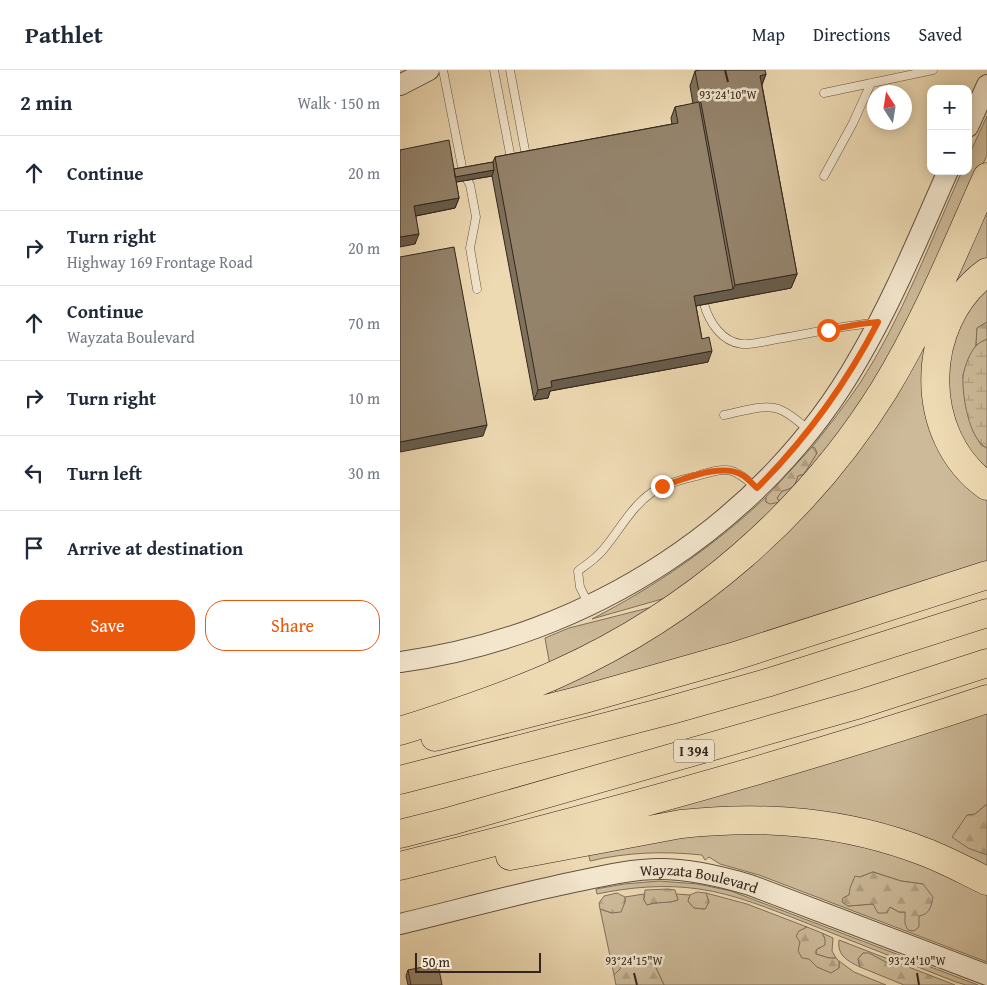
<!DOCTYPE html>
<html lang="en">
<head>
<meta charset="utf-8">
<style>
	:root { --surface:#fff; --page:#f6f6f7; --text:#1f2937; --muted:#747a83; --line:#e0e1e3; --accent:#ea580c }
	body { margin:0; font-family:"Gentium Book Plus",serif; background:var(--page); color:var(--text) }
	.controls { position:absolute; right:15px; top:15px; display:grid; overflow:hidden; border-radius:10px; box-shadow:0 2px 12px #0003 }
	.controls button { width:45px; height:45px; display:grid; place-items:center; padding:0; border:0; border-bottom:1px solid var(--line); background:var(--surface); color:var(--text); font:25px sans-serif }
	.compass { position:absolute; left:467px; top:15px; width:45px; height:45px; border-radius:50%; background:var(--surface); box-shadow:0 2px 12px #0003; rotate:348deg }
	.scale { position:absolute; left:15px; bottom:12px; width:126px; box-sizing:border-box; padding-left:5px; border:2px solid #33251e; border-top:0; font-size:14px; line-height:18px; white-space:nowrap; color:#33251e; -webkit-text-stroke:4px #f3e6cd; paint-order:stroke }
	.stop { position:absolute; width:15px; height:15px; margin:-11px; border:4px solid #ea580c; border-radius:50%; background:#fff }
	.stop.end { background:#ea580c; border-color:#fff; box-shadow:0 1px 5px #0008 }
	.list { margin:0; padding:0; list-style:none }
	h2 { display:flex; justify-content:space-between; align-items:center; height:65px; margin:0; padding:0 20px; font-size:21px }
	h2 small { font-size:16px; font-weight:400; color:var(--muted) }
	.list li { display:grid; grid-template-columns:32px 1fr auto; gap:15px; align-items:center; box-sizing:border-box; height:75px; padding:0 20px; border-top:1px solid var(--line) }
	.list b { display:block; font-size:19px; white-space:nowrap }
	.list p { margin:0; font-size:16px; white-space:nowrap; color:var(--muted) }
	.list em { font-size:16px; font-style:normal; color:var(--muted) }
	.actions { display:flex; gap:10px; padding:15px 20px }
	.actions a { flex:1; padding:11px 0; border:1px solid var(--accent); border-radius:20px; text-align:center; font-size:18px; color:var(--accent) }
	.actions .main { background:var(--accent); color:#fff }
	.icon { flex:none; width:28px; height:28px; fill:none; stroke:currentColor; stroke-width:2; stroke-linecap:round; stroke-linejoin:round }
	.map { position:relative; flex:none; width:587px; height:915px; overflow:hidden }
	header { display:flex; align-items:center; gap:30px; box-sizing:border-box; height:70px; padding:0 25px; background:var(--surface); border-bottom:1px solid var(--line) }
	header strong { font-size:24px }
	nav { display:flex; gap:28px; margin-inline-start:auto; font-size:18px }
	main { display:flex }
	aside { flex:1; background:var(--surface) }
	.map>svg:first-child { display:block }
</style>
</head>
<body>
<header>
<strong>Pathlet</strong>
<nav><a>Map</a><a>Directions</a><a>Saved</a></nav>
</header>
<main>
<aside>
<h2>2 min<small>Walk · 150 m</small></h2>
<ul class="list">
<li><svg class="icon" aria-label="ahead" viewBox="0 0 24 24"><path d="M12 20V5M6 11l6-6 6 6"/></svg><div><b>Continue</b></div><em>20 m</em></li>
<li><svg class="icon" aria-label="right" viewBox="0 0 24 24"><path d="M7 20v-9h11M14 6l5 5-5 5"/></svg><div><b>Turn right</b><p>Highway 169 Frontage Road</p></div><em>20 m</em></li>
<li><svg class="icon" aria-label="ahead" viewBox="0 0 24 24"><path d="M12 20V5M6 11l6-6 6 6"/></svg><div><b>Continue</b><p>Wayzata Boulevard</p></div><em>70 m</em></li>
<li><svg class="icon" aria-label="right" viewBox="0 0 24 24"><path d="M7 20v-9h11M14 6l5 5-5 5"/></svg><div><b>Turn right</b></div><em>10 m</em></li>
<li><svg class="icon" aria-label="left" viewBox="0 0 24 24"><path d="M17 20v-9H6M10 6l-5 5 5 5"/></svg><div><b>Turn left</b></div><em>30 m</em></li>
<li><svg class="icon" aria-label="arrive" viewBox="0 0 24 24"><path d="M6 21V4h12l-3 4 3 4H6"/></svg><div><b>Arrive at destination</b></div></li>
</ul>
<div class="actions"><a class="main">Save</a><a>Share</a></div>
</aside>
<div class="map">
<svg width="587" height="915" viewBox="0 0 587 915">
	<defs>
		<pattern id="forest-firs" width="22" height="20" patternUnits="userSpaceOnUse" patternTransform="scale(1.25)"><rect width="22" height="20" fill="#cdba99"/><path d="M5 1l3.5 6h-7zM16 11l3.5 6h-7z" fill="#b0a083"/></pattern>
		<pattern id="wetland-marsh" width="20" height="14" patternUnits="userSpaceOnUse" patternTransform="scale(1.25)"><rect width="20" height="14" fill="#cdba99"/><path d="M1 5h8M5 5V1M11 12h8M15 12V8" fill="none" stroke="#b0a083"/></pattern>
	</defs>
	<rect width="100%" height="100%" fill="#edd9b2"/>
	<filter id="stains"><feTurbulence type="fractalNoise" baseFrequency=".004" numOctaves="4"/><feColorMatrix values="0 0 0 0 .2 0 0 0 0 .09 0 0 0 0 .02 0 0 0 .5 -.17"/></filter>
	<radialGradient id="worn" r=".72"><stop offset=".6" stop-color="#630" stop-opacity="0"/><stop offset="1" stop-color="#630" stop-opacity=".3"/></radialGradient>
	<!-- grass -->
	<path fill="#cdba99" stroke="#80705c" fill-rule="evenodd" d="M587 46V85L541 185 467 329 377 440 276 525 192 549C256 516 314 476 366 427V432H380L377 428 382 421C392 419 395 416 398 406L404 404 417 383 415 378 412 377C429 356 445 335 460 313 501 250 531 170 562 101H568V87Z
		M587 123V193L528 290 587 427V493L401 554 156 623 154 612 387 454Z
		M587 212V252L577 258 576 275 570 286 563 305 564 323 573 361 581 375 587 378V406L552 358 544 285 576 222Z
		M264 534 150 596 145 568 169 558Z
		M587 642V734L575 744 587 785V802L529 776 251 751 249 743Z
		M316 755 479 774 587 820V892L359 805 320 794 309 787 305 790 302 785C264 781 228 782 190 791L187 777ZM473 802 501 811 523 814 519 846 505 842H499L490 837 473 834 448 836 443 828 449 825 460 807Z
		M259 811 298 814 331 821 578 915H566L556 912C505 892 455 872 404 852 370 839 335 824 299 819 265 814 231 817 197 824L196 819 224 814Z
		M306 823 347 834 407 857 400 861C401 875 407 886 417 897L439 898V891L454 902 486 915H264L256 898 232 891 214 905 200 839 212 843 225 832V827L244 824V830L247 835C258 831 267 834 278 830L276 824 290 825 288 831 294 838 305 839 309 832Z
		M422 863 433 868 432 881 436 888H429L416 884V880L425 869Z
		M439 870 501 894 493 896 469 884 463 883 458 889 460 897C448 891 437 886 439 870Z"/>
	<!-- forest -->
	<path fill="url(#forest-firs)" stroke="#80705c" d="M587 252V269L576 275 577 258Z
		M412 377 417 383 404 404 398 406C395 416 392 419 382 421L377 428 380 432 370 434 366 432V427Z
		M587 734V785L568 778 552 767 567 745 575 744Z
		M473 802 501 811 523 814 533 827C531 837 530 844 519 846V857L514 861 508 860 505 854V842H499L490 837 487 843H478L473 834 448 836 442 832 443 828 449 825 450 818 455 806 460 807Z
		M268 819 275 820 278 830C267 834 258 831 247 835L244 830 245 820Z
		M297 822 306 823 309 832 305 839 294 838 288 831 290 825Z
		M217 823 225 827V832L221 842 212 843 200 839 199 833 204 826Z
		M407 857 422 863 425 869V875L416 880V884L429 888H436L439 891V898L431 903 417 897 409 889 402 888 398 881 400 872 396 866 399 861Z
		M463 883H469L493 896 501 894 555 915H504L460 897 458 889Z
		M243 886 256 898 264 915H216L214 905 220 899 223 890 227 887 237 892Z"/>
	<!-- wetland -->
	<path fill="url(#wetland-marsh)" stroke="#80705c" d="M587 269V378C569 370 562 325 563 307 564 298 570 281 577 275 579 272 584 271 587 269Z"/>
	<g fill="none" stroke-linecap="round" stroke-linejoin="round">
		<!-- service casing -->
		<g stroke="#625243" stroke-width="9">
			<path id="service" d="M43 0 63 102 70 115 76 147 70 178 77 219
				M94 0 112 94
				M110 0 127 91
				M424 23 533 0
				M424 106 453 53 471 13
				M304 234C309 252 322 272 342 274 353 275 366 271 377 269 410 264 442 255 476 253
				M324 345C342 342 366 332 383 341 393 346 401 354 409 360
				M188 533 180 517 178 501C186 495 195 489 202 481 218 463 230 438 251 423 264 414 281 410 297 406 326 397 333 396 355 417"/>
		</g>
		<!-- tertiary casing -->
		<g stroke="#625243" stroke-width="22">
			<g id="tertiary">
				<path d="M0 15 29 0"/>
				<path d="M568 57 587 15"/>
				<path d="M0 592C187 567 365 454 459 288 494 228 520 164 548 101"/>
				<path id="s1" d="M0 854C58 840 116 824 174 812 202 806 231 799 260 799 291 799 320 806 350 815L587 905"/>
			</g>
		</g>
		<!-- motorway casing -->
		<g stroke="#33251e" stroke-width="29">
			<path id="motorway" d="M587 202C519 252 517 366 587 416
				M0 661C54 644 108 626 159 603 292 543 407 444 484 320 525 253 555 179 587 107
				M35 667 181 630 332 587 587 505
				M0 710 271 640 370 612 587 543
				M0 764 51 751 460 634 587 593
				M110 786 281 754C365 745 445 751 525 782 546 790 566 801 587 811
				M0 796C198 747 394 693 587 629"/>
		</g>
		<!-- service -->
		<use href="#service" stroke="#f3e6cd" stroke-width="8"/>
		<!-- tertiary -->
		<use href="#tertiary" stroke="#f3e6cd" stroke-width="20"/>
		<!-- motorway -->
		<use href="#motorway" stroke="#edd9b2" stroke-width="28"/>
	</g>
	<!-- wall -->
	<path fill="#7f715c" stroke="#33251e" d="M295 1 366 4 362 15 397 204 391 218 296 236 302 269 308 292 150 321 148 328 134 330 92 106 56 112 59 128 55 138 16 146 15 174 0 80 54 99 93 92 95 87 272 54 271 48 275 37 293 34 290 16Z
		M8 900 42 915H8L6 906Z"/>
	<!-- shaded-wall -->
	<path fill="#685c4b" stroke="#33251e" d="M366 4 360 19V6Z
		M94 100 92 106 51 113 53 107Z
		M59 128 55 138 10 147 14 136Z
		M19 164 15 174 0 177V167Z
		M397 204 391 218 290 237 294 226 333 219 335 215Z
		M312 281 308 292 150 321 148 328 134 330 138 320 151 311Z
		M87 355 83 366 0 382V372Z"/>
	<!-- building -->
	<path fill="#94836b" stroke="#33251e" d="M301 0H365L366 4 360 6 397 204 335 215 295 1Z
		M299 32 333 219 294 226 302 269 309 267 312 281 151 311 152 317 138 320 95 87 278 53 275 37Z
		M49 70 59 128 14 136 19 164 0 167V80Z
		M93 92 94 100 55 107 54 99Z
		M54 177 87 355 0 372V187Z
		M38 894 42 915H11L8 900Z"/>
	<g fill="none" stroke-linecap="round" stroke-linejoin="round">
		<!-- route -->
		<path stroke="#ea580c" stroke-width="6" d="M262 416C283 410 322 392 342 405 348 408 352 414 357 418 406 369 446 314 478 252L460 254 428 260"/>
	</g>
	<!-- ticks -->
	<path fill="none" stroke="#33251e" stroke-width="2" d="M325 0 328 12M234 903 237 915M517 903 519 915"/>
	<g text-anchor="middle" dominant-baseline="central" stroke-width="5" stroke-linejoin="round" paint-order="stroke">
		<!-- shield labels -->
		<rect fill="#f3e6cd" stroke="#6d5f52" stroke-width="1" x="274" y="669.5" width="40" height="23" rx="4"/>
		<g font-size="14" font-weight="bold" fill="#33251e">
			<text x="294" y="681">I 394</text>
		</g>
		<!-- street labels -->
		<g font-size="15" fill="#33251e" stroke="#f3e6cd">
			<text stroke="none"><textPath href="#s1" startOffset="306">Wayzata Boulevard</textPath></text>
		</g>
	</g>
	<g font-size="12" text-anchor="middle" fill="#33251e" stroke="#f3e6cd" stroke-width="5" stroke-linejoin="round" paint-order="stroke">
		<text x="328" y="29">93°24'10"W</text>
		<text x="234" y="895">93°24'15"W</text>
		<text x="517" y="895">93°24'10"W</text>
	</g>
	<rect width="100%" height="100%" filter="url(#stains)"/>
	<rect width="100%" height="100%" fill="url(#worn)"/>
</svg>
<div class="controls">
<button>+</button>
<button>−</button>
</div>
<svg class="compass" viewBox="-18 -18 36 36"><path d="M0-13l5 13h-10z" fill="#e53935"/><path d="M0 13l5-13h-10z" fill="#747a83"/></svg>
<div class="scale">50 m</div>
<div class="stop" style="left:428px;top:260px"></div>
<div class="stop end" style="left:262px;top:416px"></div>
</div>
</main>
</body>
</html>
